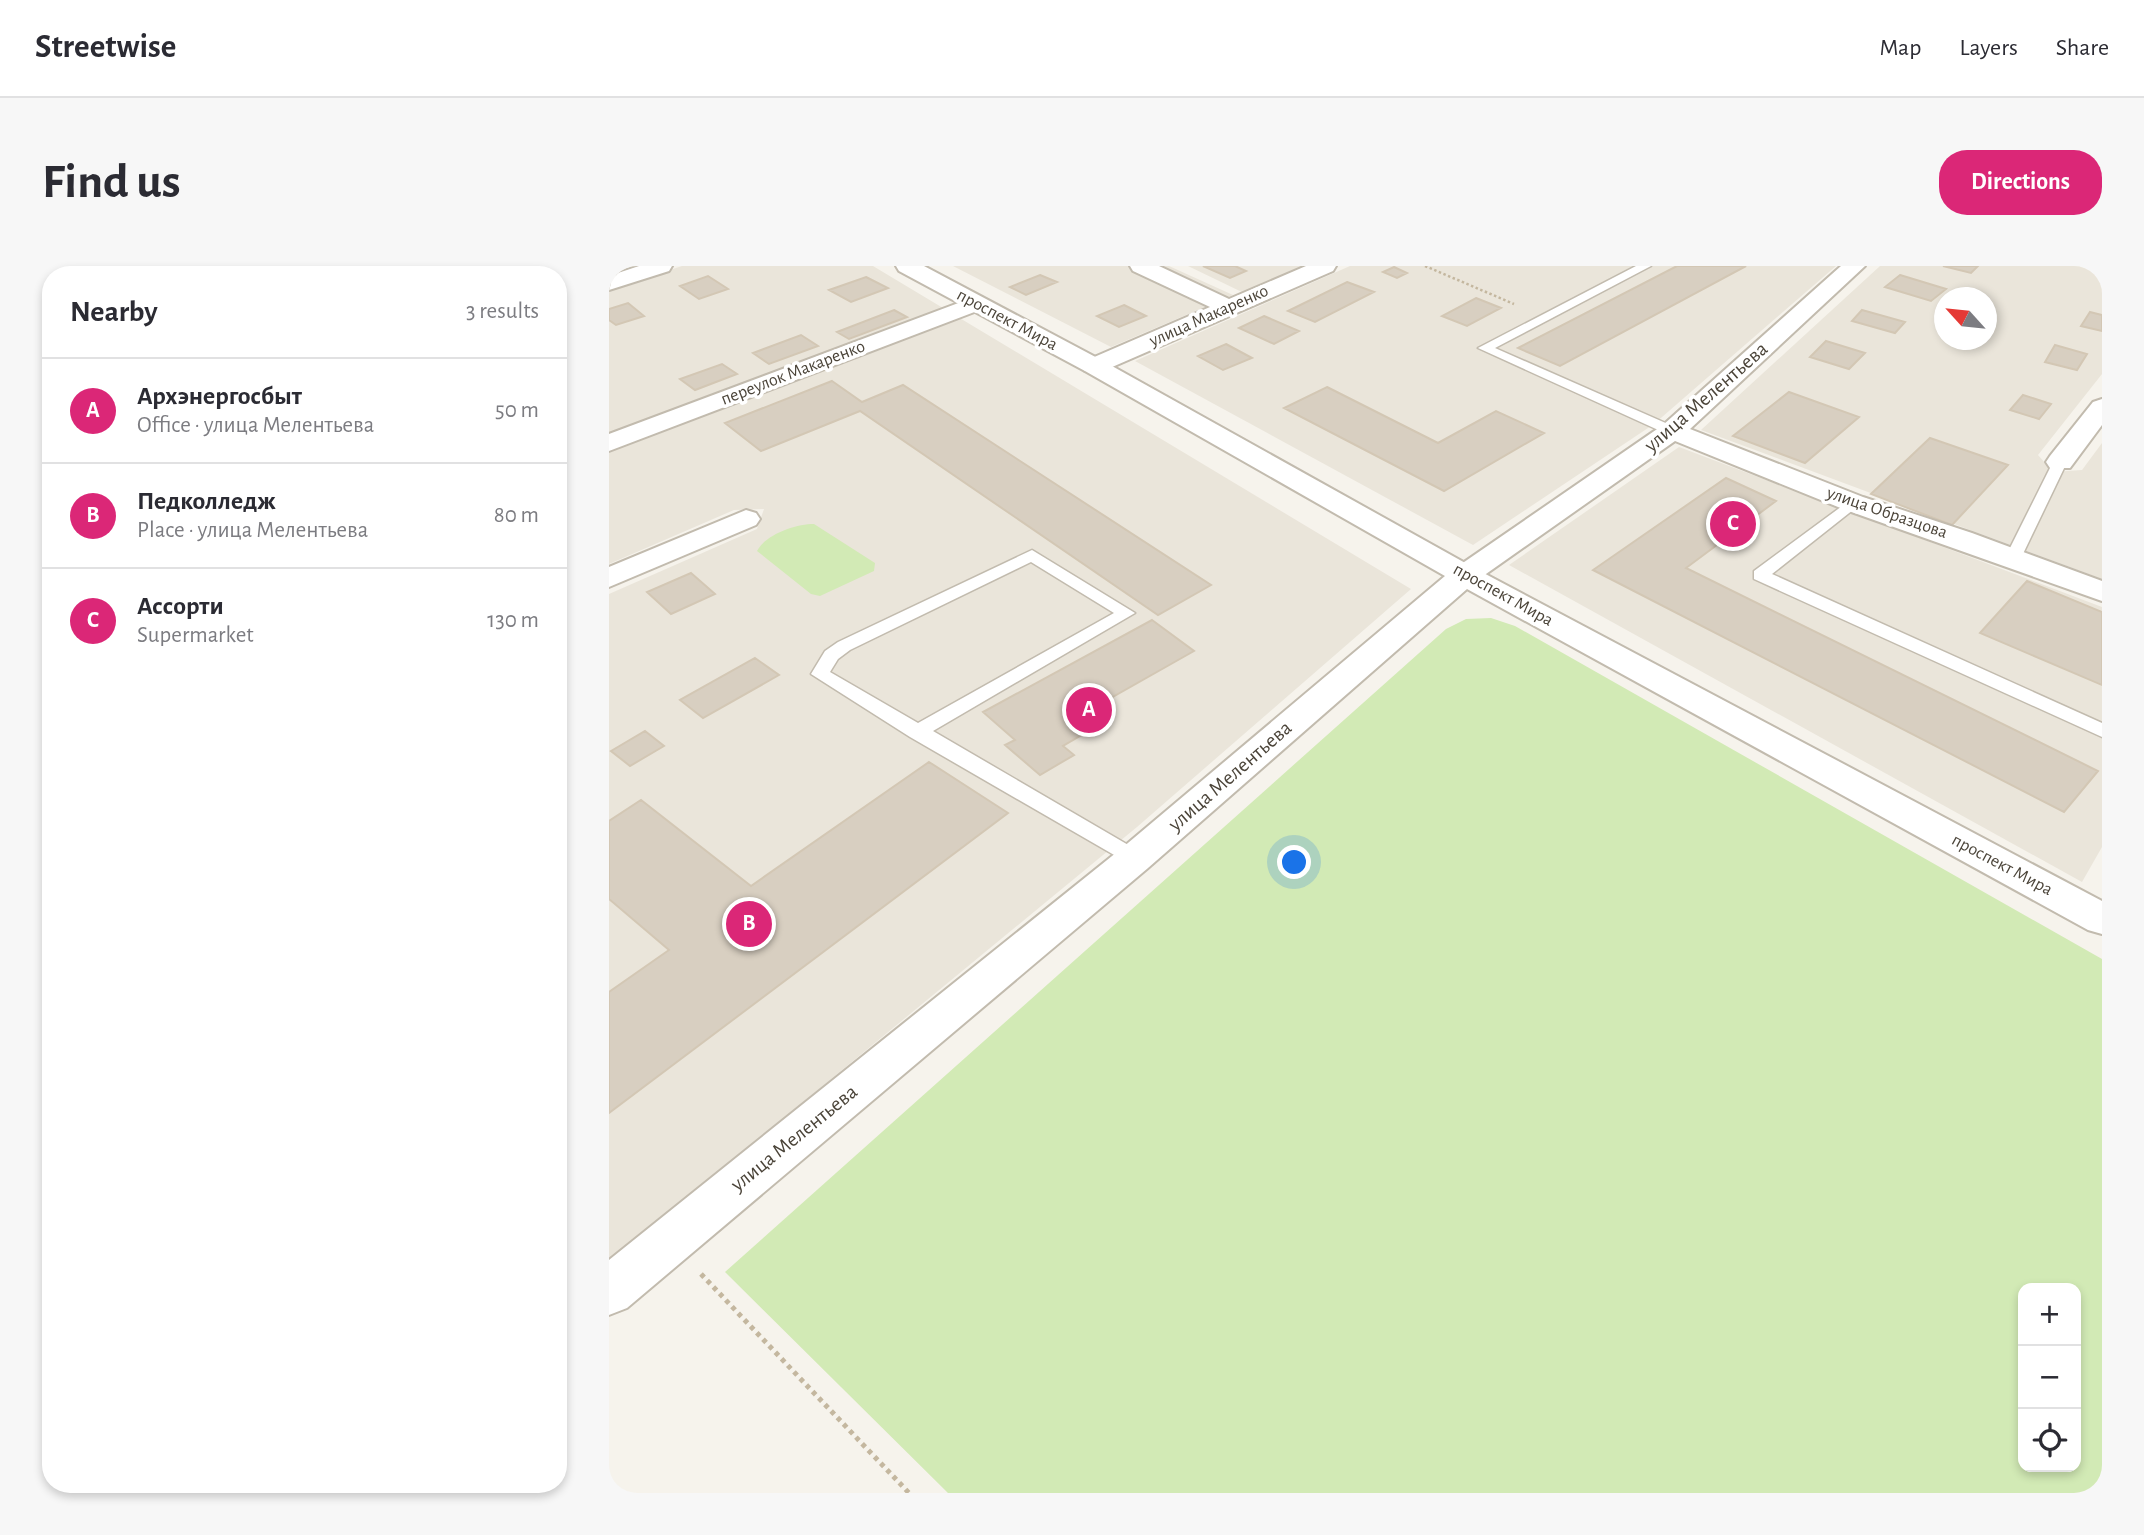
<!DOCTYPE html>
<html lang="en">
<head>
<meta charset="utf-8">
<style>
	:root { --surface:#fff; --page:#f7f7f7; --text:#2b2b33; --muted:#7c7c81; --line:#e1e1e2; --accent:#db2777 }
	body { margin:0; font-family:"Alegreya Sans",sans-serif; background:var(--page); color:var(--text) }
	.controls { position:absolute; right:21px; bottom:21px; display:grid; overflow:hidden; border-radius:14px; box-shadow:0 4px 10px #0003 }
	.controls button { width:63px; height:63px; display:grid; place-items:center; padding:0; border:0; border-bottom:2px solid var(--line); background:var(--surface); color:var(--text); font:35px sans-serif }
	.compass { position:absolute; left:1325px; top:21px; width:63px; height:63px; border-radius:50%; background:var(--surface); box-shadow:0 4px 10px #0003; rotate:297deg }
	.you { position:absolute; left:686px; top:597px; width:24px; height:24px; margin:-18px; border:5px solid #fff; border-radius:50%; background:#1a73e8; box-shadow:0 0 0 10px #1a73e833 }
	.badge { display:grid; place-items:center; width:46px; height:46px; border-radius:50%; background:var(--accent); color:#fff; font-size:23px; font-weight:700 }
	.pin { position:absolute; translate:-50% -50%; border:4px solid #fff; box-shadow:0 2px 7px #0006 }
	.list { margin:0; padding:0; list-style:none }
	h2 { display:flex; justify-content:space-between; align-items:center; height:91px; margin:0; padding:0 28px; font-size:30px }
	h2 small { font-size:23px; font-weight:400; color:var(--muted) }
	.list li { display:grid; grid-template-columns:46px 1fr auto; gap:21px; align-items:center; box-sizing:border-box; height:105px; padding:0 28px; border-top:2px solid var(--line) }
	.list b { display:block; font-size:26px; white-space:nowrap }
	.list p { margin:0; font-size:23px; white-space:nowrap; color:var(--muted) }
	.list em { font-size:23px; font-style:normal; color:var(--muted) }
	.icon { flex:none; width:38px; height:38px; fill:none; stroke:currentColor; stroke-width:2; stroke-linecap:round; stroke-linejoin:round }
	.map { position:relative; flex:none; width:1493px; height:1227px; overflow:hidden; border-radius:28px }
	header { display:flex; align-items:center; gap:42px; box-sizing:border-box; height:98px; padding:0 35px; background:var(--surface); border-bottom:2px solid var(--line) }
	header strong { font-size:33px }
	nav { display:flex; gap:38px; margin-inline-start:auto; font-size:24px }
	.intro { display:flex; align-items:center; justify-content:space-between; box-sizing:border-box; height:168px; padding:0 42px }
	h1 { margin:0; font-size:49px }
	.button { padding:18px 32px; border-radius:28px; background:var(--accent); color:#fff; font-size:24px; font-weight:700 }
	main { display:flex; gap:42px; padding:0 42px }
	aside { flex:1; background:var(--surface); border-radius:28px; box-shadow:0 4px 10px #0003 }
	.map>svg:first-child { display:block }
</style>
</head>
<body>
<header>
<strong>Streetwise</strong>
<nav><a>Map</a><a>Layers</a><a>Share</a></nav>
</header>
<div class="intro"><h1>Find us</h1><a class="button">Directions</a></div>
<main>
<aside>
<h2>Nearby<small>3 results</small></h2>
<ul class="list">
<li><span class="badge">A</span><div><b>Архэнергосбыт</b><p>Office · улица Мелентьева</p></div><em>50 m</em></li>
<li><span class="badge">B</span><div><b>Педколледж</b><p>Place · улица Мелентьева</p></div><em>80 m</em></li>
<li><span class="badge">C</span><div><b>Ассорти</b><p>Supermarket</p></div><em>130 m</em></li>
</ul>
</aside>
<div class="map">
<svg width="1493" height="1227" viewBox="0 0 1493 1227">
	<rect width="100%" height="100%" fill="#f6f3ec"/>
	<!-- residential -->
	<path fill="#eae5da" fill-rule="evenodd" d="M73 0H264L802 323 528 561 0 996V328L148 263 155 243 125 244 0 298V24Z
		M344 0H560L624 29 502 81Z
		M579 0H701L637 28Z
		M741 0H1227L1045 158 864 279 526 95Z
		M1271 0H1493V108L1429 189 1444 206 1473 204 1493 177V313L1092 164ZM1336 32H1378V74H1336Z
		M1070 181 1493 341V581L1473 616 900 299Z"/>
	<!-- green -->
	<path fill="#d2eab5" fill-rule="evenodd" d="M205 258 266 297 265 305 211 330 202 328 148 285C157 268 187 258 205 258Z
		M882 352 906 360 1493 693V1227H339L116 1006 837 363 857 353ZM1414 1022H1467V1201H1414Z"/>
	<!-- building -->
	<path fill="#d8cfc1" stroke="#d3c7b4" stroke-width="2" d="M594 0H626L637 5 621 12Z
		M1068 0H1137L951 100 909 82Z
		M1334 0H1369L1362 7Z
		M785 1 798 7 788 12 774 6Z
		M431 9 448 16 417 29 401 21Z
		M1291 9 1337 23 1322 35 1276 21Z
		M99 10 119 23 90 33 71 20Z
		M257 11 279 22 242 36 220 24Z
		M738 16 765 26 706 56 679 45Z
		M867 32 892 42 858 60 833 50Z
		M19 37 35 50 7 59 0 54V43Z
		M515 39 537 50 510 61 488 50Z
		M285 44 298 51 240 73 228 66Z
		M1253 44 1296 56 1286 67 1243 55Z
		M1481 46 1493 49V65L1472 60Z
		M655 50 690 65 665 78 630 62Z
		M192 69 209 80 160 98 144 87Z
		M1217 75 1256 87 1240 103 1201 91Z
		M617 78 643 92 614 104 589 90Z
		M1446 79 1478 88 1468 104 1436 96Z
		M113 98 128 108 86 124 71 113Z
		M223 115 253 136 294 119 602 319 549 349 251 145 152 185 116 157Z
		M718 121 829 177 887 145 935 167 835 225 675 142Z
		M1180 126 1250 151 1196 197 1124 170Z
		M1414 129 1442 138 1430 153 1401 144Z
		M1321 172 1399 199 1343 259 1262 228Z
		M1117 212 1167 235 1077 302 1489 505 1455 546 984 304Z
		M82 307 106 328 62 348 38 326Z
		M1418 315 1493 346V419L1371 367Z
		M543 354 585 385 479 445 493 457 454 480 465 489 431 509 396 479 406 474 374 446Z
		M146 392 170 409 94 452 71 434Z
		M36 465 55 480 21 500 2 485Z
		M320 496 399 547 0 847V726L60 684 0 633V555L32 534 142 620Z"/>
	<g fill="none" stroke-linecap="round" stroke-linejoin="round">
		<!-- service casing -->
		<g stroke="#c2bbae" stroke-width="3">
			<path id="service" d="M1027 0H1042L886 82 1068 162V168H1058L869 82Z
				M1451 192 1458 196 1412 292 1410 295H1398L1396 292 1444 196Z
				M1244 232 1249 234V240L1163 308 1493 457V471L1145 313V305Z
				M423 284 526 347 324 465 533 587 536 592 533 597H519L301 471 202 408 216 385 229 376ZM422 296 505 347 309 457 221 406 229 393 241 384Z"/>
		</g>
		<!-- minor casing -->
		<g stroke="#c2bbae" stroke-width="4">
			<path id="minor" d="M30 0H63L60 5 0 24V10Z
				M521 0H550L620 33 697 0H727L724 5 494 105H476L473 100 476 95 601 41 524 5Z
				M1232 0H1256L1081 163 1254 231 1363 267 1493 315V335L1234 243 1066 175 867 315 856 318 845 315 841 309 845 303 1054 159Z
				M368 30 379 37 376 42 0 185V168Z
				M1493 133V159L1461 202H1441L1437 196 1441 190 1484 136Z
				M137 244 147 247 151 253 147 259 0 321V301Z"/>
		</g>
		<!-- tertiary casing -->
		<g stroke="#c2bbae" stroke-width="4">
			<path id="tertiary" d="M287 0H315L494 95 867 303 1493 635V668L1479 664 858 323 539 602 18 1042 0 1049V994L513 582 836 310 476 105 290 5Z"/>
		</g>
		<!-- path-far1 -->
		<path stroke="#c4b79f" stroke-width="2.5" stroke-dasharray="2.5 2.5" stroke-linecap="butt" d="M816 0 905 38"/>
		<!-- path -->
		<path stroke="#c4b79f" stroke-width="5" stroke-dasharray="4.5 4.5" stroke-linecap="butt" d="M92 1008 300 1227"/>
		<!-- service -->
		<use href="#service" fill="#fff" fill-rule="evenodd"/>
		<!-- minor -->
		<use href="#minor" fill="#fff" fill-rule="evenodd"/>
		<!-- tertiary -->
		<use href="#tertiary" fill="#fff" fill-rule="evenodd"/>
	</g>
	<g text-anchor="middle" dominant-baseline="central" stroke-width="7" stroke-linejoin="round" paint-order="stroke">
		<!-- far-street labels -->
		<g font-size="18" fill="#4b4439" stroke="#fff">
			<text transform="translate(600 50) rotate(-24)">улица Макаренко</text>
			<text transform="translate(398 54) rotate(28)">проспект Мира</text>
			<text transform="translate(184 107) rotate(-21)">переулок Макаренко</text>
			<text transform="translate(1278 247) rotate(19)">улица Образцова</text>
			<text transform="translate(894 329) rotate(29)">проспект Мира</text>
			<text transform="translate(1393 599) rotate(28)">проспект Мира</text>
		</g>
		<!-- street labels -->
		<g font-size="21" fill="#4b4439" stroke="#fff">
			<text transform="translate(1097 131) rotate(-41)">улица Мелентьева</text>
			<text transform="translate(621 510) rotate(-41)">улица Мелентьева</text>
			<text transform="translate(185 872) rotate(-39)">улица Мелентьева</text>
		</g>
	</g>
</svg>
<div class="controls">
<button>+</button>
<button>−</button>
<button><svg class="icon" aria-label="locate" viewBox="0 0 24 24"><circle cx="12" cy="12" r="6"/><path d="M12 2v4M12 18v4M2 12h4M18 12h4"/></svg></button>
</div>
<svg class="compass" viewBox="-18 -18 36 36"><path d="M0-13l5 13h-10z" fill="#e53935"/><path d="M0 13l5-13h-10z" fill="#7c7c81"/></svg>
<div class="you"></div>
<div class="pin badge" style="left:480px;top:444px">A</div>
<div class="pin badge" style="left:140px;top:658px">B</div>
<div class="pin badge" style="left:1124px;top:258px">C</div>
</div>
</main>
</body>
</html>
